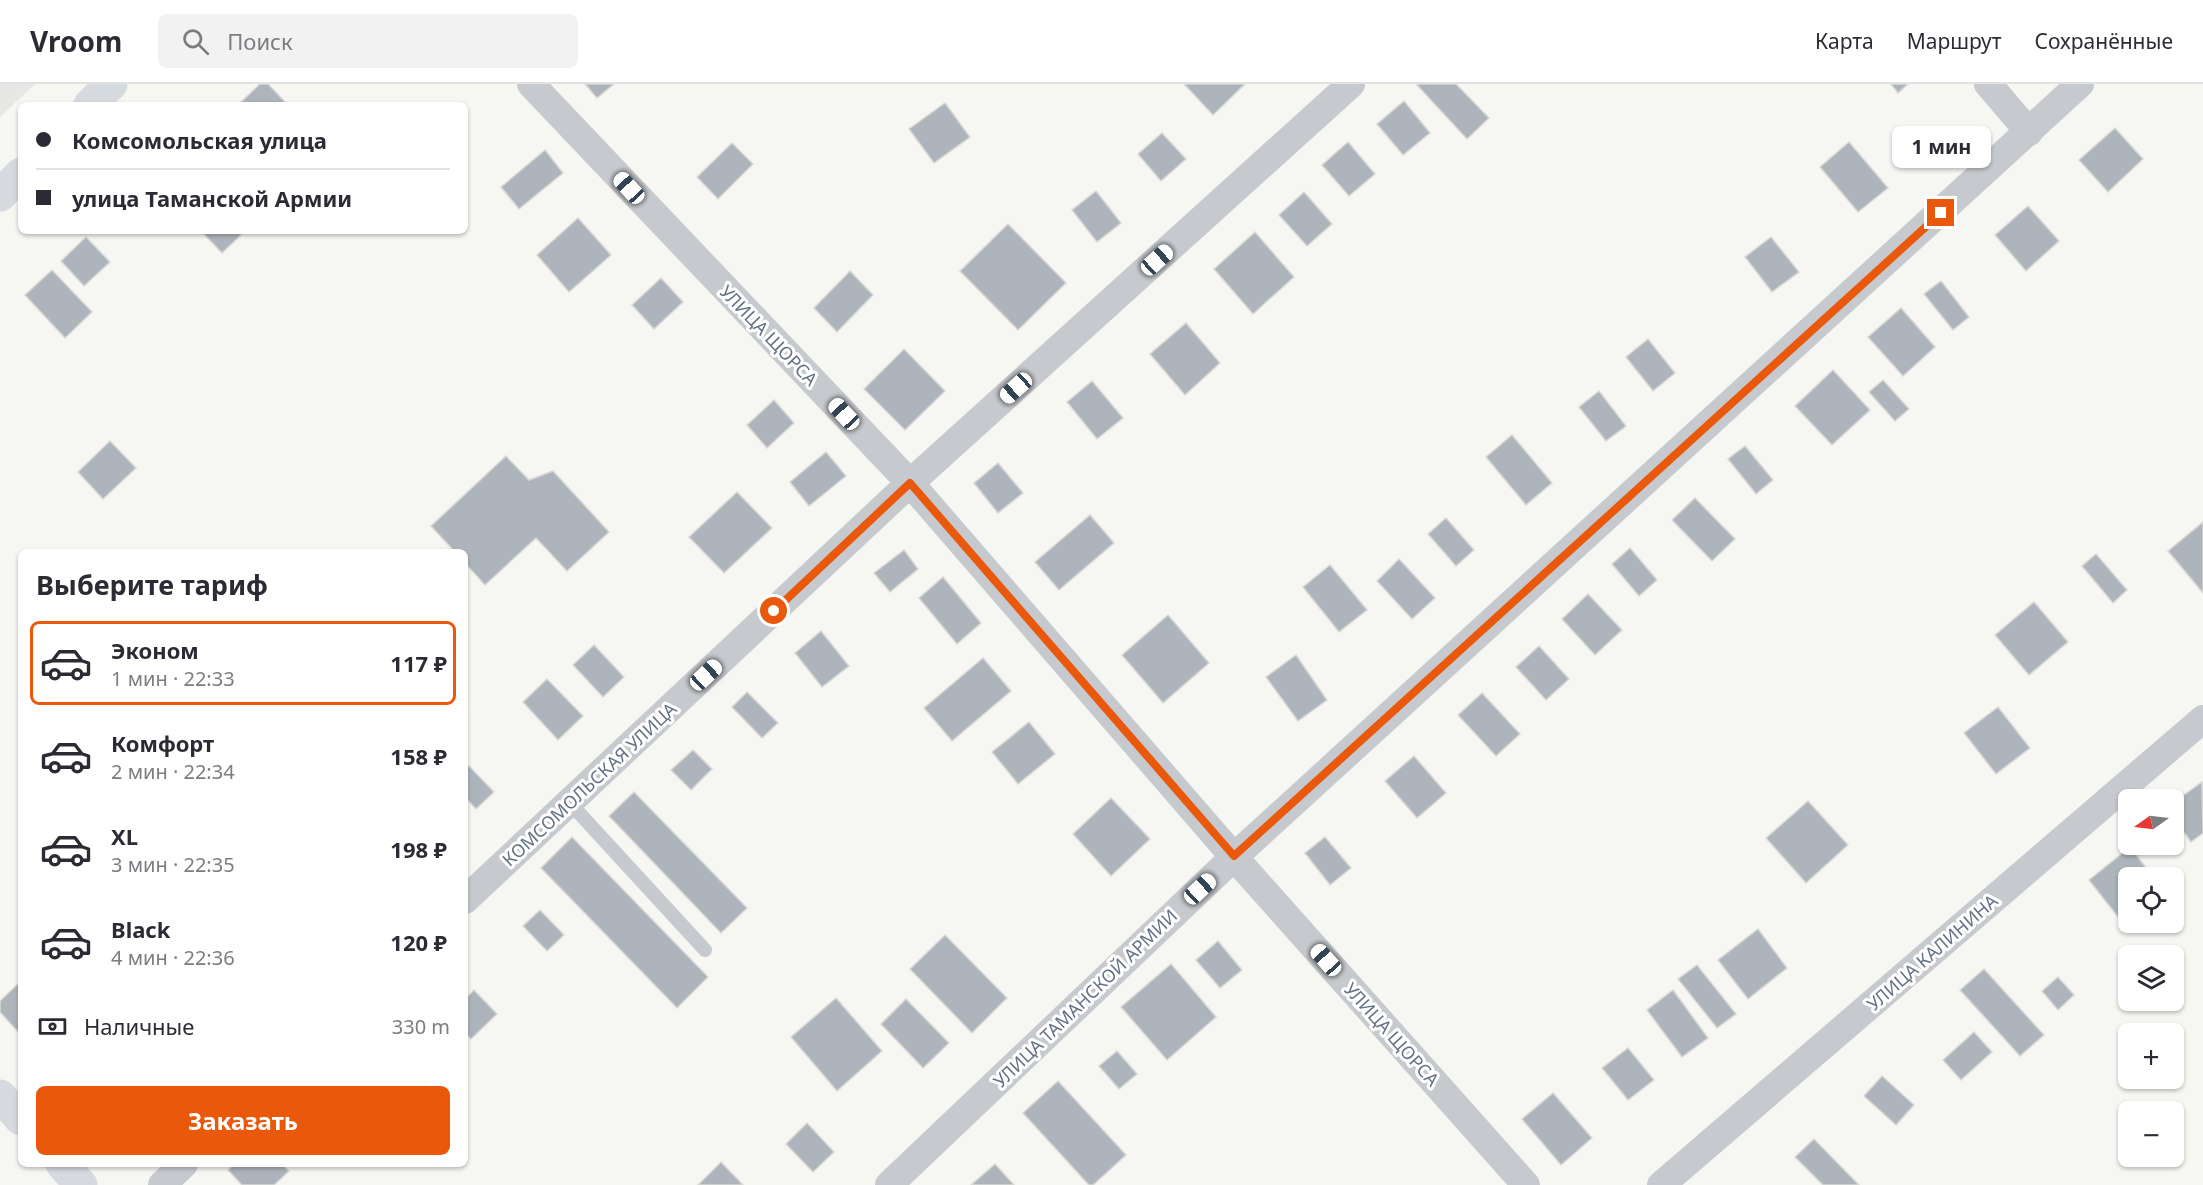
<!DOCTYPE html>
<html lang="ru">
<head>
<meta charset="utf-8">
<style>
	:root { --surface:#fff; --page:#f2f2f3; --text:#2b2b33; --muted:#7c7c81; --line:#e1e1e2; --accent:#ea580c }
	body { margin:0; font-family:"Noto Sans",sans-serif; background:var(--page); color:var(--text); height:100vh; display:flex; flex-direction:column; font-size:22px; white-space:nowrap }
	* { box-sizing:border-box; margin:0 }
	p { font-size:20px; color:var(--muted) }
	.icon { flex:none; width:33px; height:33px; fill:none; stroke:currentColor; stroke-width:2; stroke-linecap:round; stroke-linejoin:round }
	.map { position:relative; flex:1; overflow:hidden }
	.details { position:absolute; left:18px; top:465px; width:450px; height:618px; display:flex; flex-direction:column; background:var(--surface); border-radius:9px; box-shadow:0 2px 4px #0004 }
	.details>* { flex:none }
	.hud { position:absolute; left:18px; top:18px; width:450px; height:132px; border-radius:9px; box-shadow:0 2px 4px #0004; display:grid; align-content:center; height:132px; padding:0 18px; background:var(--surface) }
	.needle { width:39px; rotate:256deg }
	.buttons { position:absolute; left:2118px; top:705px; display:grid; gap:12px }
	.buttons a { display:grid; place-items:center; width:66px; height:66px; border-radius:9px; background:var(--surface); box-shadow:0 2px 4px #0004; font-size:30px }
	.end { position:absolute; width:27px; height:27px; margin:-14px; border:8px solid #ea580c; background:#fff; box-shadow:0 0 0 3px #fff }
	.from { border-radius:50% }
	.bubble { position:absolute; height:42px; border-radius:9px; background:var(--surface); box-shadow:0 2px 4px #0004; font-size:20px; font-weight:700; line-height:42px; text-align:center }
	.car { position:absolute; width:18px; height:36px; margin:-18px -9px; border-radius:8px; box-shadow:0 0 4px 2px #0007; background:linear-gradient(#fff 24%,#345 0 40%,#fff 0 76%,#345 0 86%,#fff 0) }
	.hud b { display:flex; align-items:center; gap:21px; height:57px; font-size:22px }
	.hud b+b { border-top:2px solid var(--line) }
	.hud i { width:15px; height:15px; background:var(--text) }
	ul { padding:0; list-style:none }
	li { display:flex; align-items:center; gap:18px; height:84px; margin:0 12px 9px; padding:0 6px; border:3px solid transparent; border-radius:9px }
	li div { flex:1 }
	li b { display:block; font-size:22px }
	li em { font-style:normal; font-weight:700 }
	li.current { border-color:var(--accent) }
	li>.icon { width:54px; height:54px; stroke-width:1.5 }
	h2 { padding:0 18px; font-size:27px; line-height:72px }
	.pay { display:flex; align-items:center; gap:15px; height:66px; padding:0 18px; font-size:22px }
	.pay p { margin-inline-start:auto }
	.button { display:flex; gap:12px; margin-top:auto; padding:12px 18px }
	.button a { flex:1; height:69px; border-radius:9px; background:var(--accent); color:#fff; font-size:24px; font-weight:700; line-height:69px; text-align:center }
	header { display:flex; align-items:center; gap:36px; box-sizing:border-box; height:84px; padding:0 30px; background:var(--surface); border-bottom:2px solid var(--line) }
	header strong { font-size:28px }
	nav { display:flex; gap:33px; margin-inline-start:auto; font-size:21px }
	.search { width:420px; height:54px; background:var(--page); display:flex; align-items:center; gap:15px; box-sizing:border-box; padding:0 21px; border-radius:9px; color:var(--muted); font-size:22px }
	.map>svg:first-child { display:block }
	.built { fill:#e7e8e6 }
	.building { fill:#aeb4bb; stroke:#d8d8d5; stroke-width:1.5 }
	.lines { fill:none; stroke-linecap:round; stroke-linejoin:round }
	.lane { stroke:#c6c9cd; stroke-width:14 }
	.street { stroke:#c6c9cd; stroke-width:28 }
	.secondary { stroke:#d6dadf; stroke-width:33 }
	.route { stroke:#ea580c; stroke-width:8 }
	.labels { text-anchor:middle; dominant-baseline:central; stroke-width:6; stroke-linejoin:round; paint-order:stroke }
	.street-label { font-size:18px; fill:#647286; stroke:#fff }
</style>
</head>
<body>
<header>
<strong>Vroom</strong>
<div class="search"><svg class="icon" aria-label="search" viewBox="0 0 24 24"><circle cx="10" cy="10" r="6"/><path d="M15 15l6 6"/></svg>Поиск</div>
<nav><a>Карта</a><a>Маршрут</a><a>Сохранённые</a></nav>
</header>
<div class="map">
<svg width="2203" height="1101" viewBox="0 0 2203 1101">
	<rect width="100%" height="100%" fill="#f6f7f3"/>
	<!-- built -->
	<path class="built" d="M0 0H35L0 33Z"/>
	<!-- building -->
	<g class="building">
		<path d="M260 0H268L288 21H242L240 19Z"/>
		<path d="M585 0H614L597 14Z"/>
		<path d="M1184 0H1245L1213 31Z"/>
		<path d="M1419 0H1456L1489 34 1467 55 1417 1Z"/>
		<path d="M1891 0H1908L1898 9Z"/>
		<path d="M1404 17 1430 49 1403 71 1377 40Z"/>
		<path d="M945 19 970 53 934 79 909 45Z"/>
		<path d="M2115 44 2143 75 2108 108 2079 76Z"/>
		<path d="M1162 49 1186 75 1161 97 1138 70Z"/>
		<path d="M1348 58 1375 90 1349 112 1322 81Z"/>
		<path d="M1849 58 1888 104 1858 128 1820 83Z"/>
		<path d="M732 59 753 80 718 115 697 93Z"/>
		<path d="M545 66 563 89 519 125 501 103Z"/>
		<path d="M1096 107 1121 139 1097 158 1072 126Z"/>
		<path d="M1304 108 1332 140 1307 162 1279 131Z"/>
		<path d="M2028 122 2059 157 2026 187 1995 151Z"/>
		<path d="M578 134 611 171 569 208 537 171Z"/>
		<path d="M1008 140 1066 199 1018 246 960 187Z"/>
		<path d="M201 147H237L241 151 222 169Z"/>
		<path d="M1255 148 1294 193 1253 230 1214 185Z"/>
		<path d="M86 153 110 178 84 202 61 177Z"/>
		<path d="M1771 153 1799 188 1772 208 1745 173Z"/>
		<path d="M52 186 92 228 65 254 25 211Z"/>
		<path d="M850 187 873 211 837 248 814 224Z"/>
		<path d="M661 194 683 218 654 245 632 221Z"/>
		<path d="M1941 197 1969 233 1953 246 1924 210Z"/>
		<path d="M1901 224 1935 263 1903 292 1868 253Z"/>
		<path d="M1186 239 1220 279 1185 311 1150 270Z"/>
		<path d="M1648 255 1675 289 1653 307 1626 273Z"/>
		<path d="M904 265 945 307 905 346 864 305Z"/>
		<path d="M1833 286 1870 326 1832 361 1795 322Z"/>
		<path d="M1883 296 1909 325 1895 337 1869 308Z"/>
		<path d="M1092 297 1123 334 1097 355 1067 318Z"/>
		<path d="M1599 307 1626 342 1606 357 1579 323Z"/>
		<path d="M774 316 794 339 767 364 747 341Z"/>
		<path d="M1512 351 1552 399 1526 421 1486 373Z"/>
		<path d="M110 357 136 384 103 415 78 388Z"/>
		<path d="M1745 362 1773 396 1756 410 1728 375Z"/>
		<path d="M826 368 846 392 809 422 790 398Z"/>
		<path d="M506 372 529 396 553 387 609 448 567 487 536 454 485 501 465 479V468H455L431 442Z"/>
		<path d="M998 379 1023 409 998 429 974 399Z"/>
		<path d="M737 408 772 444 724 489 689 453Z"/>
		<path d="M1695 414 1735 455 1712 477 1672 436Z"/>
		<path d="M1090 431 1114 459 1059 506 1035 478Z"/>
		<path d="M1446 434 1474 466 1456 482 1428 450Z"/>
		<path d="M2203 438V509L2168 467Z"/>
		<path d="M1630 464 1657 496 1639 512 1612 480Z"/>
		<path d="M904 466 918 485 890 508 874 489Z"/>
		<path d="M2096 470 2127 506 2113 519 2082 482Z"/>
		<path d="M1399 475 1435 514 1412 535 1377 497Z"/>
		<path d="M1330 481 1367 526 1339 548 1303 503Z"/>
		<path d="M943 493 981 539 957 560 919 514Z"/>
		<path d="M1588 510 1622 546 1595 571 1562 535Z"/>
		<path d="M2034 518 2068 558 2029 591 1995 551Z"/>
		<path d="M1168 531 1209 579 1163 619 1122 571Z"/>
		<path d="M821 547 849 582 822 603 795 569Z"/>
		<path d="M594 561 624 593 603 613 573 581Z"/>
		<path d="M1539 562 1569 595 1546 616 1516 583Z"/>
		<path d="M1296 571 1327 616 1298 637 1266 593Z"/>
		<path d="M983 574 1011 607 952 657 924 624Z"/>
		<path d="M547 595 583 632 558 656 523 618Z"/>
		<path d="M747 608 778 639 762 654 732 623Z"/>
		<path d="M1482 609 1520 650 1496 672 1458 631Z"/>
		<path d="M1998 623 2030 664 1996 690 1964 649Z"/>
		<path d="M1029 638 1055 670 1018 700 992 668Z"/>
		<path d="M693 666 712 685 691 706 671 686Z"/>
		<path d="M1414 672 1446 709 1417 734 1385 697Z"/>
		<path d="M469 682 494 708 476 725 465 713V686Z"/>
		<path d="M2202 698 2203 749 2191 758 2174 734V718Z"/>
		<path d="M634 708 747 824 721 849 609 732Z"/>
		<path d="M1111 714 1150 755 1111 792 1073 750Z"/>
		<path d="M1808 717 1848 761 1806 799 1766 754Z"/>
		<path d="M572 753 708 893 677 924 541 784Z"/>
		<path d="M1325 753 1351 784 1330 801 1305 769Z"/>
		<path d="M2130 763 2154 794H2128V838H2131L2126 843 2089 796Z"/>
		<path d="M540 826 564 851 547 867 523 842Z"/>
		<path d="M1758 845 1787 884 1748 915 1718 876Z"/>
		<path d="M945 851 1007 914 972 949 910 885Z"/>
		<path d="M1218 857 1242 886 1220 904 1196 876Z"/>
		<path d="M1171 880 1216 933 1167 976 1121 923Z"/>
		<path d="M1697 881 1736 930 1717 944 1678 895Z"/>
		<path d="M1984 885 2044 951 2020 972 1960 906Z"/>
		<path d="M2058 893 2074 911 2058 926 2042 907Z"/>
		<path d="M21 897V949L20 950 0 928V917Z"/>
		<path d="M474 906 497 930 471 955 465 949V915Z"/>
		<path d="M1673 906 1708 954 1682 973 1647 926Z"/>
		<path d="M836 914 882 967 837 1007 791 953Z"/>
		<path d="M906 915 949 959 923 984 881 940Z"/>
		<path d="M1974 948 1992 968 1961 996 1943 976Z"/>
		<path d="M1628 964 1654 996 1628 1016 1602 984Z"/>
		<path d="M1117 967 1137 990 1119 1005 1099 982Z"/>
		<path d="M1882 992 1914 1021 1896 1041 1864 1012Z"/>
		<path d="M1058 997 1126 1071 1093 1101H1089L1023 1029Z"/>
		<path d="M1553 1009 1592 1054 1561 1081 1522 1035Z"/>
		<path d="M807 1039 834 1068 813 1088 786 1060Z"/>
		<path d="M1814 1055 1859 1101H1823L1795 1073Z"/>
		<path d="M721 1078 743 1101H698Z"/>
		<path d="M234 1080H282L289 1087 274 1101H242L228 1086Z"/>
		<path d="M995 1080 1014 1101H971Z"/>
	</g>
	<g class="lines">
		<!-- lane -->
		<path class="lane" d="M569 718 705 866"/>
		<!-- street -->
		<g class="street">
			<path d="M531 0 910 399 1234 773 1526 1101"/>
			<path d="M1988 0 2029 48"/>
			<path d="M465 816 910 399 1351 0"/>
			<path d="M162 1101 184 1080"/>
			<path d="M889 1101 1234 773 2080 0"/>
			<path d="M1661 1101 2203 635"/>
		</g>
		<!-- secondary -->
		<g class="secondary">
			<path d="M90 21 111 0"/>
			<path d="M0 111 21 90"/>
			<path d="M0 1012 21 1035"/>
			<path d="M62 1080 81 1101"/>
		</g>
	</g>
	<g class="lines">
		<!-- route -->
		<path class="route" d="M774 527 910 399 1234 772 1941 129"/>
	</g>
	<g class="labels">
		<!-- street labels -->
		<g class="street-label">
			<text transform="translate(769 251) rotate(46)">УЛИЦА ЩОРСА</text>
			<text transform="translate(589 700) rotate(-43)">КОМСОМОЛЬСКАЯ УЛИЦА</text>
			<text transform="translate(1932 868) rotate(-41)">УЛИЦА КАЛИНИНА</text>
			<text transform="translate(1085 914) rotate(-44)">УЛИЦА ТАМАНСКОЙ АРМИИ</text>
			<text transform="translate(1392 950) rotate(48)">УЛИЦА ЩОРСА</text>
		</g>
	</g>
</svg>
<div class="buttons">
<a><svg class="needle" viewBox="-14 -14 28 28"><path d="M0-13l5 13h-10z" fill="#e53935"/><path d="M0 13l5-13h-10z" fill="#7c7c81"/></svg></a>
<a><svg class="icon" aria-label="locate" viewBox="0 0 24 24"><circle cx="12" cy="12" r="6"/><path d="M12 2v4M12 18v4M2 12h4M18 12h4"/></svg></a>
<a><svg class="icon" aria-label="layers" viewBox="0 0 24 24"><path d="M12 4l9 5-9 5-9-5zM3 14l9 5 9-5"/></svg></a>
<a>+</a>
<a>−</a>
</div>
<i class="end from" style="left:774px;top:527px"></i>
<i class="end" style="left:1941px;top:129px"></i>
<div class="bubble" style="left:1892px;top:42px;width:99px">1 мин</div>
<i class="car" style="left:629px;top:104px;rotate:317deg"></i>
<i class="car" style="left:1157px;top:176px;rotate:48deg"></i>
<i class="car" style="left:1016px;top:304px;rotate:228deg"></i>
<i class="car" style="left:844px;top:330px;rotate:317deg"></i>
<i class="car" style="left:706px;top:591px;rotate:47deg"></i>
<i class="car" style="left:1200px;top:805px;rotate:47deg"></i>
<i class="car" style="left:1326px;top:876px;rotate:318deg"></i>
<div class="hud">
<b><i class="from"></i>Комсомольская улица</b>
<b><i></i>улица Таманской Армии</b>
</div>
<section class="details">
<h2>Выберите тариф</h2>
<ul>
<li class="current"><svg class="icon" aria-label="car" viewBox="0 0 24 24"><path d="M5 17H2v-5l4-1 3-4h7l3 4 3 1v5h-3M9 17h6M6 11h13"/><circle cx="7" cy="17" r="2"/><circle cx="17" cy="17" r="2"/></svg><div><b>Эконом</b><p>1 мин · 22:33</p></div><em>117 ₽</em></li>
<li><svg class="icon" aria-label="car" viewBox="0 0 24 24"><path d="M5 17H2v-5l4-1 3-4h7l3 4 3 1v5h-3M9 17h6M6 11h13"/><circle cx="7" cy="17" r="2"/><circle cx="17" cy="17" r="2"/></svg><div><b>Комфорт</b><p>2 мин · 22:34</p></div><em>158 ₽</em></li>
<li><svg class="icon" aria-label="car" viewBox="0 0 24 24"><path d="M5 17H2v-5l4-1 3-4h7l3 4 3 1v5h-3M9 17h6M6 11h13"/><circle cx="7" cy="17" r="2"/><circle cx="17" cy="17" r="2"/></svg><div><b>XL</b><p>3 мин · 22:35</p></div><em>198 ₽</em></li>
<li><svg class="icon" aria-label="car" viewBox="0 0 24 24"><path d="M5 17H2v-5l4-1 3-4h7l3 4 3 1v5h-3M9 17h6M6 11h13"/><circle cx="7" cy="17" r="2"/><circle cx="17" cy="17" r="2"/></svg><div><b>Black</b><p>4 мин · 22:36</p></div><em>120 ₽</em></li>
</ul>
<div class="pay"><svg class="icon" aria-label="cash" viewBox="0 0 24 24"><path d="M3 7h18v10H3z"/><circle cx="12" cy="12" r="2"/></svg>Наличные<p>330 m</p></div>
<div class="button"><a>Заказать</a></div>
</section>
</div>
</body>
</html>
